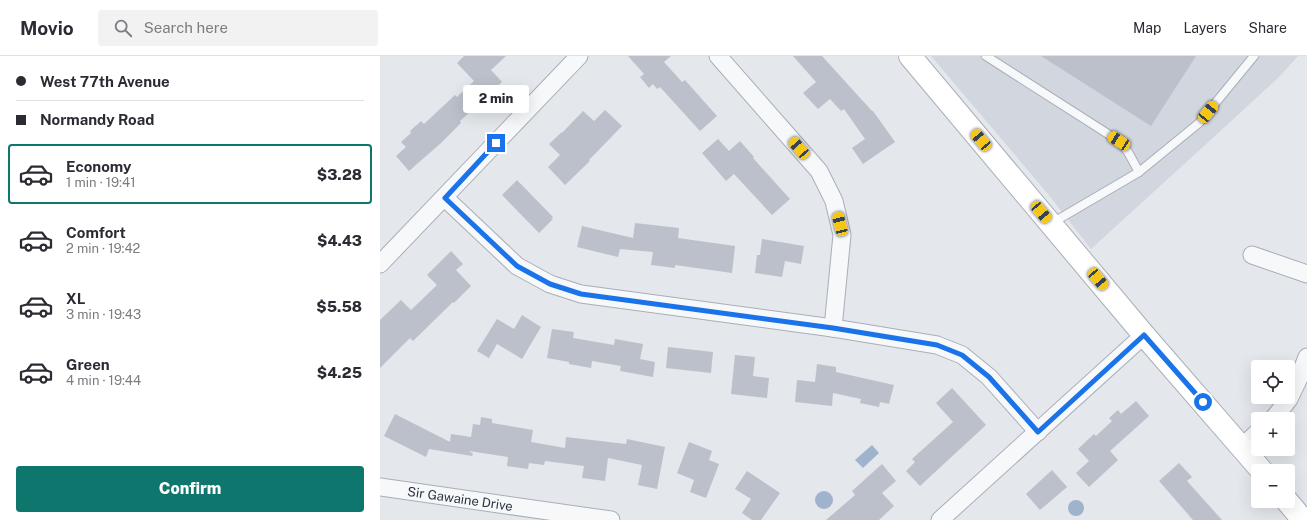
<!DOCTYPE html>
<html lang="en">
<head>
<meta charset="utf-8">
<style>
	:root { --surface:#fff; --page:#f2f2f3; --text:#2b2b33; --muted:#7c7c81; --line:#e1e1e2; --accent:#0f766e }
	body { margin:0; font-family:"Public Sans",sans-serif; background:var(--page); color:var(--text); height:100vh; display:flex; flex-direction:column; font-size:15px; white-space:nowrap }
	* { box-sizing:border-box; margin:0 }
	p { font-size:13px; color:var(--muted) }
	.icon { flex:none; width:22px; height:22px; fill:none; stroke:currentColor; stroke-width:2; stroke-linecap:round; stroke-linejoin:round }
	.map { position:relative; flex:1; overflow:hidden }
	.side { display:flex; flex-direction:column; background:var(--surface); width:380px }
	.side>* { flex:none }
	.hud { display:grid; align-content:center; height:88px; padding:0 16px; background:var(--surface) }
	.fabs { position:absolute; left:871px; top:304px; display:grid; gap:8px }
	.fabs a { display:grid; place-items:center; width:44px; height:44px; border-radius:4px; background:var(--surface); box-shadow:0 4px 16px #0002; font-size:20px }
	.end { position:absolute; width:18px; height:18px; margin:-9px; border:5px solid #1a73e8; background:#fff; box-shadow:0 0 0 2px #fff }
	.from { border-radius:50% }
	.bubble { position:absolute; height:28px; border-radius:4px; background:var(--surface); box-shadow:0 4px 16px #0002; font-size:13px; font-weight:800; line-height:28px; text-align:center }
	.car { position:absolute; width:12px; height:24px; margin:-12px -6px; border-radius:5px; box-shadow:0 0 3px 1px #0007; background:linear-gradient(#f5c518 24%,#345 0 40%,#f5c518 0 76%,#345 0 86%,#f5c518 0) }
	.hud b { display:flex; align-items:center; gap:14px; height:38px; font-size:15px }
	.hud b+b { border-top:1px solid var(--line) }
	.hud i { width:10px; height:10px; background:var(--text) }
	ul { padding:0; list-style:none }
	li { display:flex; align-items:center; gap:12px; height:60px; margin:0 8px 6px; padding:0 8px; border:2px solid transparent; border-radius:4px }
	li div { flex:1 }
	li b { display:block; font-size:15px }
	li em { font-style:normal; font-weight:800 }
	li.on { border-color:var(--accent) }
	li>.icon { width:36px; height:36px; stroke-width:1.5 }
	.primary-button { display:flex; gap:8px; margin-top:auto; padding:8px 16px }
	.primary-button a { flex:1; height:46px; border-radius:4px; background:var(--accent); color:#fff; font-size:16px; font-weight:800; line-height:46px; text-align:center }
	header { display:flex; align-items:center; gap:24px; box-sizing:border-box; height:56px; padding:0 20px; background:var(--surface); border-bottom:1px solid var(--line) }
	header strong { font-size:19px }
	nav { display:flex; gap:22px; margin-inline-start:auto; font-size:14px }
	.search { width:280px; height:36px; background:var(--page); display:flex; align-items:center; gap:10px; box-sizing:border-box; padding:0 14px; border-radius:4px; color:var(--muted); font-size:15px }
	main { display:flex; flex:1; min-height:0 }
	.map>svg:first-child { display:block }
	.built { fill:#d2d6de }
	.water { fill:#9fb4cc }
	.building { fill:#bbc0ca }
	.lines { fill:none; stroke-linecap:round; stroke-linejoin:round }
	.lane-casing { stroke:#a9aeb7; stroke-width:10 }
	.street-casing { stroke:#a9aeb7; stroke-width:19 }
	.secondary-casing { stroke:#a9aeb7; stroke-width:24 }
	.lane { stroke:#f7f8fa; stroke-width:8 }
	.street { stroke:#f7f8fa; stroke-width:17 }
	.secondary { stroke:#fff; stroke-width:22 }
	.route { stroke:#1a73e8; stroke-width:5 }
	.labels { text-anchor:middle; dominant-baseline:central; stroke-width:4; stroke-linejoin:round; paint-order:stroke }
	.street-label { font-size:13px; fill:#2b3445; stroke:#f4f6f9 }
</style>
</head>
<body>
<header>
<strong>Movio</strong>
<div class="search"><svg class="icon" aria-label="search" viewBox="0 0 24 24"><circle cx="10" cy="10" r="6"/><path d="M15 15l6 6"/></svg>Search here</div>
<nav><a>Map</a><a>Layers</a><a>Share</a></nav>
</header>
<main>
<section class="side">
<div class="hud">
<b><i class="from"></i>West 77th Avenue</b>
<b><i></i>Normandy Road</b>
</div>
<ul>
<li class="on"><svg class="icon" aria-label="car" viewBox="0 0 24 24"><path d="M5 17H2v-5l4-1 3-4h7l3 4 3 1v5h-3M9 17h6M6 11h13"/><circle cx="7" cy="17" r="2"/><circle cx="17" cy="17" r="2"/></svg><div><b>Economy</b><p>1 min · 19:41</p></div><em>$3.28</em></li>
<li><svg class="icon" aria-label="car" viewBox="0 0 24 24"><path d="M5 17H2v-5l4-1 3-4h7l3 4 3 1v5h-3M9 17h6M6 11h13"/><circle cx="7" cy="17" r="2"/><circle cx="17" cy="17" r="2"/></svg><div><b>Comfort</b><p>2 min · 19:42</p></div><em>$4.43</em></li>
<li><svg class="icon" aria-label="car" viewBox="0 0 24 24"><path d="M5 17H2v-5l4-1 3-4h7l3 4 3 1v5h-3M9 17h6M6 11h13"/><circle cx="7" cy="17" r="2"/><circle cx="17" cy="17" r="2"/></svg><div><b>XL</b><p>3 min · 19:43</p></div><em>$5.58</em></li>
<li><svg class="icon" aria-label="car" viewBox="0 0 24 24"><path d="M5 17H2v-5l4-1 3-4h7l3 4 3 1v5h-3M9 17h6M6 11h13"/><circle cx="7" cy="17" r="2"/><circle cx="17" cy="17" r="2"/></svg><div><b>Green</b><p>4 min · 19:44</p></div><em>$4.25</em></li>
</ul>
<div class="primary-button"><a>Confirm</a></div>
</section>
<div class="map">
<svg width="927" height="464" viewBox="0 0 927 464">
	<rect width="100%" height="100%" fill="#e4e7ec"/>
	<!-- built -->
	<path class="built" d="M551 0H918L900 20 848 68 711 193 668 138Z"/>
	<!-- water -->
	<g class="water">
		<path d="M492 389 499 397 483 412 475 404Z"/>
		<circle cx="444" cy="444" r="9"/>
		<circle cx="696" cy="452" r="8"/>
	</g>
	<!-- building -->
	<g class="building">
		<path d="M84 0H126L111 14 122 26 80 65 81 67 61 87 29 115 16 100 26 91 21 86 31 77 30 75 41 65 44 68 75 39 77 41 94 25 77 7Z"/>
		<path d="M248 0H291L284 6 302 26 305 24 337 60 320 75 280 31 277 33 273 28 269 32 260 21 264 18Z"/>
		<path d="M413 0H442L492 55H493L515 86 483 108 472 92 485 83 464 53 461 55 450 43 438 53 423 37 436 26Z"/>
		<path d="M661 0H816L771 70Z"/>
		<path d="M225 54 242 70 209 104 210 105 185 129 168 111 180 99 169 88 182 76H183L203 55 214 65Z"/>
		<path d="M338 83 349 95 360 85 374 101 373 102 410 143 392 159 354 118 346 125 322 97Z"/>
		<path d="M137 124 173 161 171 163H173L159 177 122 139Z"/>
		<path d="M255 167 299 172 298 182 355 190 352 217 295 209V212L271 209 273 196 240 193 238 201 197 191 202 170 253 182Z"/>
		<path d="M382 183 424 190 421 208 405 205 402 221 375 217 377 199H380Z"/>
		<path d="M71 195 83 208 76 214 91 230 74 247 73 246 33 285 30 282 0 312V264L21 244 31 254 57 229 47 219Z"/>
		<path d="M142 259 161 271 142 303 117 288 109 302 97 295 117 263 134 273Z"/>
		<path d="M172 273 194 276 193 282 234 289 235 283 263 288 260 303 275 306 273 321 240 315 241 310 212 305 211 312 189 308V306L167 302Z"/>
		<path d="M288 291 333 296 331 317 286 312Z"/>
		<path d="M355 299 375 301 373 320 389 322 387 342 351 338Z"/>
		<path d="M437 308 456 311V316L514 329 509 348 500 346 499 351 480 347 481 343 453 337 452 350 415 346 417 324 435 326Z"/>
		<path d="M572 332 606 369 540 430 526 415 535 406 532 403 573 366 556 347Z"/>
		<path d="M756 345 769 360 730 395 738 404 709 431 696 417 709 405 698 393 714 378 716 380 732 365 729 362 738 354 741 358Z"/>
		<path d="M15 358 70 386 71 378 91 381 93 368 100 369 101 361 112 363V367L153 374 151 386 185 392 186 381 246 388 247 383 285 391 277 433 258 429 262 409 228 402 225 425 202 422 204 410 165 405 164 409 149 407 148 413 127 410 128 401 89 395 93 398 92 400 49 393 46 401 4 380Z"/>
		<path d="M309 386 332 395 329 404 339 408 326 442 310 436 314 424 297 417Z"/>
		<path d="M799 407 812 421 807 425 842 464H813L779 425Z"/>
		<path d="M502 408 516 425 502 437 514 450 499 464H446L475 439 472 435Z"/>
		<path d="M672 414 687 431 660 454 646 438Z"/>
		<path d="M367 415 400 437 381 464H372L362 457 371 443 355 433Z"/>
	</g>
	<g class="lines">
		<!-- lane casing -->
		<g class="lane-casing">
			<g id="lane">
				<path d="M606 0 739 85 748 96 759 116"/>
				<path d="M672 167 759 116 819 67 874 0"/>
			</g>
		</g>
		<!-- street casing -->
		<g class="street-casing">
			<g id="street">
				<path d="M338 0 439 115 454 145 462 179 453 272"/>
				<path d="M65 142 137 210 170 228 201 238 453 272 557 289 582 299 609 321 658 376"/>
				<path d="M872 199 927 218"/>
				<path d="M0 208 199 0"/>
				<path d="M893 363 909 343 919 322 927 301"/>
				<path d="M862 391 878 376"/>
				<path id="s1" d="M0 431 231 464"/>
				<path d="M560 464 764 279"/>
			</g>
		</g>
		<!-- secondary casing -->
		<g class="secondary-casing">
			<g id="secondary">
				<path d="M530 0 764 279 882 415"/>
				<path d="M907 445 923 464"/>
			</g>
		</g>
		<!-- lane -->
		<use href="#lane" class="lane"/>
		<!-- street -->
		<use href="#street" class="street"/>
		<!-- secondary -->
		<use href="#secondary" class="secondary"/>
	</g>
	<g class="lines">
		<!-- route -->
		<path class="route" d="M116 87 65 142 137 210 170 228 201 238 453 272 557 289 582 299 609 321 658 376 764 279 823 346"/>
	</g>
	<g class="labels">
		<!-- street labels -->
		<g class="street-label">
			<text stroke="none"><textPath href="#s1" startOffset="81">Sir Gawaine Drive</textPath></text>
		</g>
	</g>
</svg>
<div class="fabs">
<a><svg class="icon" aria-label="locate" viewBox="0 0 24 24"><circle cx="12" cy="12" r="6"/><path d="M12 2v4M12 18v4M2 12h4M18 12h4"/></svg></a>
<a>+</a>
<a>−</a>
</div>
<i class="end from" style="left:823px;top:346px"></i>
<i class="end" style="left:116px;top:87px"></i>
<div class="bubble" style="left:83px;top:29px;width:66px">2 min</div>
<i class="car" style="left:828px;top:56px;rotate:39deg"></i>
<i class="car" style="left:601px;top:84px;rotate:320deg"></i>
<i class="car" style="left:739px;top:85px;rotate:303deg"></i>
<i class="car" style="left:419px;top:92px;rotate:319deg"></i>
<i class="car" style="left:661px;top:156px;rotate:140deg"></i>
<i class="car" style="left:460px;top:168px;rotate:346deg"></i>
<i class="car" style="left:718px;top:223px;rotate:140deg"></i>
</div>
</main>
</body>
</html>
